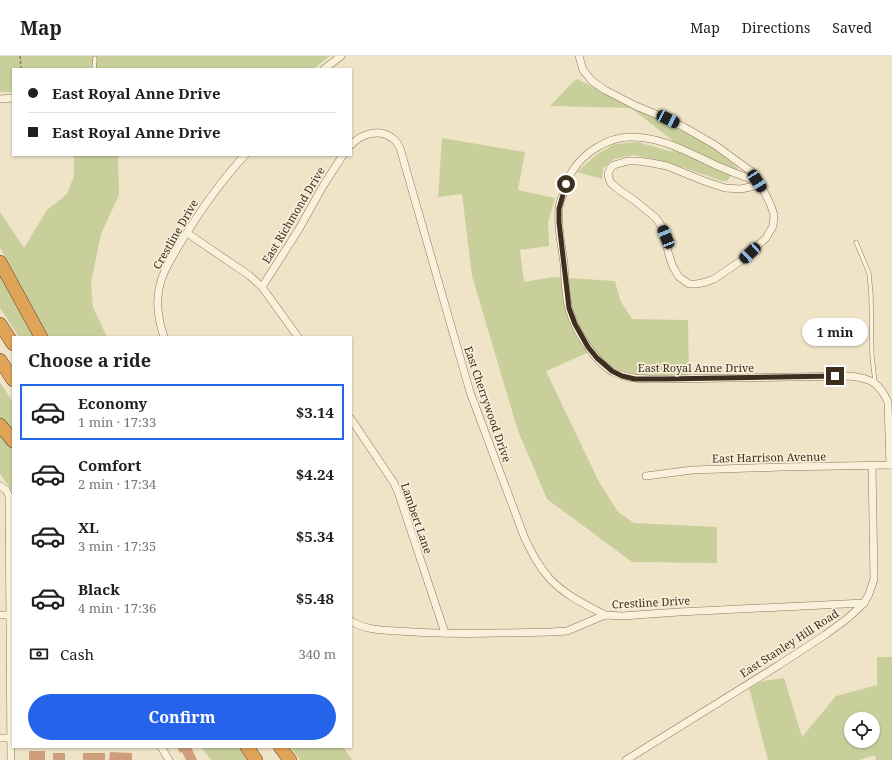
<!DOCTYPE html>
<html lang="en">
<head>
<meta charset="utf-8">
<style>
	:root { --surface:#fff; --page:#f6f6f6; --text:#202124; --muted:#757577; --line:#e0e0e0; --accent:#2563eb }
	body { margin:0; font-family:"Noto Serif",serif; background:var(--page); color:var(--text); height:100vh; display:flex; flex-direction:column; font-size:15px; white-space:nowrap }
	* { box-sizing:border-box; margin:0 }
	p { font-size:13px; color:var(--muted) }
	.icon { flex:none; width:22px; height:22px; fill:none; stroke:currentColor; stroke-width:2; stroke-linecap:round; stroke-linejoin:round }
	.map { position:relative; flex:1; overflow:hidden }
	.panel { position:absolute; left:12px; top:280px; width:340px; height:412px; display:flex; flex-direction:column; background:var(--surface); border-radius:0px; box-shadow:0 1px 3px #0004 }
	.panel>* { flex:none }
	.hud { position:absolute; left:12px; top:12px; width:340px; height:88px; border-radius:0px; box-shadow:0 1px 3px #0004; display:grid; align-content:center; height:88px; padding:0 16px; background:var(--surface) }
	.controls { position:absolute; left:844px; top:656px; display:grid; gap:8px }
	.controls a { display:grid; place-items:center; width:36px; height:36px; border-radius:50%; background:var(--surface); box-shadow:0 1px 3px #0004; font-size:20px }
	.end { position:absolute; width:18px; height:18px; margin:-9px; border:5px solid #3d2e20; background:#fff; box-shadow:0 0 0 2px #fff }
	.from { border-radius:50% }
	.bubble { position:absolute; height:28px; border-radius:14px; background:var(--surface); box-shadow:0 1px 3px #0004; font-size:13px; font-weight:700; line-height:28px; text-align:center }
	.car { position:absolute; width:12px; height:24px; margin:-12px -6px; border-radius:5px; box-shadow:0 0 3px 1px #0007; background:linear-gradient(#222 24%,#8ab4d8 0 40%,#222 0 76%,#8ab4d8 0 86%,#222 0) }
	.hud b { display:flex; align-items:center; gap:14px; height:38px; font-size:15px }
	.hud b+b { border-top:1px solid var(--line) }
	.hud i { width:10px; height:10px; background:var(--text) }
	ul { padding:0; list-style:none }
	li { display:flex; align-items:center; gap:12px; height:56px; margin:0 8px 6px; padding:0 8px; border:2px solid transparent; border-radius:0px }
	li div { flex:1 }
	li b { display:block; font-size:15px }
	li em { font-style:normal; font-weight:700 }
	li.selected { border-color:var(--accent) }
	li>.icon { width:36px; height:36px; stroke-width:1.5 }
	h2 { padding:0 16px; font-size:18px; line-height:48px }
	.pay { display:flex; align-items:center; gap:10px; height:44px; padding:0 16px; font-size:15px }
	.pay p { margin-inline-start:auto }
	.button { display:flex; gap:8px; margin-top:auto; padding:8px 16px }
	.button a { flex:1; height:46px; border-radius:24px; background:var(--accent); color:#fff; font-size:16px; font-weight:700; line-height:46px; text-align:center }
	header { display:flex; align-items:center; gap:24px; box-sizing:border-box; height:56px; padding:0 20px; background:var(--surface); border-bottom:1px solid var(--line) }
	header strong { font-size:19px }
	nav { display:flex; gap:22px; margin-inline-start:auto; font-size:14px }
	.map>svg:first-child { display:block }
	.green { fill:#c9cf9b; fill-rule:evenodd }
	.building { fill:#cf9f7d }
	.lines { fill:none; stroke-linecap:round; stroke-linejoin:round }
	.service-casing { stroke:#8d765c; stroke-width:4.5 }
	.minor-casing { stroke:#8d765c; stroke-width:8 }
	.motorway-casing { stroke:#5b4430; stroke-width:14 }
	.path { stroke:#8d765c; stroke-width:1.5; stroke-dasharray:3 2; stroke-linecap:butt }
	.service { stroke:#faf1dc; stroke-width:3.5 }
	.minor { stroke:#faf1dc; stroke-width:7 }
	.motorway { stroke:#e0a458; stroke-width:13 }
	.route { stroke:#3d2e20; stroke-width:5 }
	.labels { text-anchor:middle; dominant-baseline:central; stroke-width:3.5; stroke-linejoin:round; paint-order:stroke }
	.street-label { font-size:11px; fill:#3d2e20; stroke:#f7eed8 }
</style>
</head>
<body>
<header>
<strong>Map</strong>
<nav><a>Map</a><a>Directions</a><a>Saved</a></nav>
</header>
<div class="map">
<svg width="892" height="704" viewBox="0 0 892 704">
	<rect width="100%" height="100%" fill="#f0e4c8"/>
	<!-- green -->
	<g class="green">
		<path d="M0 0H330L313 13H13V36H0Z"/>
		<path d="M577 23 653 60 714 91 738 112 727 125H722L667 106 634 99 614 103 603 112 602 123 577 116 596 99 615 88 637 86 673 96 672 84 631 52 550 50 573 26Z"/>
		<path d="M442 82 525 96 518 134 555 142 548 167 549 190 520 194 524 226 553 221 615 225 620 244 632 263 688 264 689 320 637 321 624 317 601 304 594 294 546 315 599 426 618 456 634 467 717 471V507L632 506 547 443 518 375 472 220 462 138 438 141Z"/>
		<path d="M74 99H118L119 139 101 178 91 227 93 251 107 281H48L18 229 0 191V156L24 192 47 154 67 138 74 120Z"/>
		<path d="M0 217 19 255 34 281H19L0 252Z"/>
		<path d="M0 326 13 346V379L0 362Z"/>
		<path d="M0 377 13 393V436L0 418Z"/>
		<path d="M877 601H892V704H876L875 699 859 704H768L749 632 763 625 784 622 802 681 836 640 877 629ZM851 663H873V685H851Z"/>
		<path d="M201 691H239L248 704H211Z"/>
		<path d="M291 691H343L352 704H300Z"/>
	</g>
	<!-- building -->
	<g class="building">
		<path d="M177 691H191L197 704H186L182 696 180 697Z"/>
		<rect x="29" y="695" width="16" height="9"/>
		<path d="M110 696 132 697V704H109Z"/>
		<rect x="53" y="697" width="12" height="7"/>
		<rect x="83" y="697" width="22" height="7"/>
	</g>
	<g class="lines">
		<!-- service casing -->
		<g class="service-casing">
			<g id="service">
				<path d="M94 13 95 2"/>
				<path d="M856 186 869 217 871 239 872 300 875 326"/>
			</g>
		</g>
		<!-- minor casing -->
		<g class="minor-casing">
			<g id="minor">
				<path d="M579 0 583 14 592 25 605 34 636 50 653 57 682 70 715 89 752 116 766 139 771 150 774 159 773 170 766 182 742 204 714 223 706 226 697 228H689L679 221 673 211 668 196 666 181 662 171 656 162 634 144 619 134 611 127 609 123 608 118 611 111 614 109 628 105H637L652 107 667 110 704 125 725 132 741 133 750 131 754 130 757 125"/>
				<path d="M324 13 341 0"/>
				<path d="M0 43 13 42"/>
				<path d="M351 89C361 78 379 72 392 82 396 84 398 88 400 92L470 336 525 483C532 497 539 511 550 523 565 539 586 549 605 559"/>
				<path d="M757 125C744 121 732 116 720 111 691 98 662 80 629 81 607 82 585 96 573 114 569 120 566 129 564 136 562 142 559 147 559 153 557 171 562 190 564 208 565 222 565 238 569 253 575 274 594 305 613 316 629 324 647 323 664 323L849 320C870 322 879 326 888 346L890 409"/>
				<path d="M187 177 250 220 262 231 298 281"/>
				<path d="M262 231 299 173 323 130 343 99"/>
				<path d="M164 281C159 266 156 248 159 233 162 216 173 200 181 186 200 155 220 126 245 99"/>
				<path d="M351 363 394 427 398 436 445 577"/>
				<path d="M646 420 692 414 781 411 892 409"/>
				<path d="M0 430 6 434 9 440 11 704"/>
				<path d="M0 559H13"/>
				<path d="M351 565C365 574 382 574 398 575 449 579 500 577 550 576L567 575 605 559 622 560 679 556 864 547"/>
				<path d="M0 682H13"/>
				<path d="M161 691 169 704"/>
				<path d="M626 704 779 609 825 579 848 562 864 547 869 538 874 523 872 409"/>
			</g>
		</g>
		<!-- motorway casing -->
		<g class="motorway-casing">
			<g id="motorway">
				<path d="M0 206 41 281"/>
				<path d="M0 268 13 288"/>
				<path d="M0 304 13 324"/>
				<path d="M0 369 13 385"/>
				<path d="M247 691 256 704"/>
				<path d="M280 691 290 704"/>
			</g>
		</g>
		<!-- path -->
		<path class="path" d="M20 0 21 13"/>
		<!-- service -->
		<use href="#service" class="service"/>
		<!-- minor -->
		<use href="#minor" class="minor"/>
		<!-- motorway -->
		<use href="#motorway" class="motorway"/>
	</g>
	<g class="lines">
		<!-- route -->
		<path class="route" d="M566 128 559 153V166L569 252 575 268 588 291 597 302 612 315 622 320 635 323H664L835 320"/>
	</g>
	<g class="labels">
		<!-- street labels -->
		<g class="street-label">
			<text transform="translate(293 159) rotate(-59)">East Richmond Drive</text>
			<text transform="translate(175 178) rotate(-60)">Crestline Drive</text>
			<text x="696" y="311">East Royal Anne Drive</text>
			<text transform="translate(488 348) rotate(71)">East Cherrywood Drive</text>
			<text transform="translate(769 401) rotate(-1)">East Harrison Avenue</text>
			<text transform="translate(417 462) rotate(71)">Lambert Lane</text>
			<text transform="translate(651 546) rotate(-3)">Crestline Drive</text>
			<text transform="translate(789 587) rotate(-33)">East Stanley Hill Road</text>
		</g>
	</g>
</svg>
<div class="controls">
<a><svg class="icon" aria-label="locate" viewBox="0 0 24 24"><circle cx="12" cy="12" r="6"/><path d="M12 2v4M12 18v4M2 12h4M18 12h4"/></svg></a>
</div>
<i class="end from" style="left:566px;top:128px"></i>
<i class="end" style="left:835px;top:320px"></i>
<div class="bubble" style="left:802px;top:262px;width:66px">1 min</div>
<i class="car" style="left:668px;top:63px;rotate:116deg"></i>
<i class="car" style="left:757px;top:125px;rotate:147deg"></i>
<i class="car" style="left:666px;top:181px;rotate:338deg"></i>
<i class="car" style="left:750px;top:197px;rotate:227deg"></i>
<div class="hud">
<b><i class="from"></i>East Royal Anne Drive</b>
<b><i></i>East Royal Anne Drive</b>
</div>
<section class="panel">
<h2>Choose a ride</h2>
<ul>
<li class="selected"><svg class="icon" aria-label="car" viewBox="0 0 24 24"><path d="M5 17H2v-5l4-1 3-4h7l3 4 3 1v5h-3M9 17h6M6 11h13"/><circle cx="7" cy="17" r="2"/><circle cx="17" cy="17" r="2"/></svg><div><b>Economy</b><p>1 min · 17:33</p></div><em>$3.14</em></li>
<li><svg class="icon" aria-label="car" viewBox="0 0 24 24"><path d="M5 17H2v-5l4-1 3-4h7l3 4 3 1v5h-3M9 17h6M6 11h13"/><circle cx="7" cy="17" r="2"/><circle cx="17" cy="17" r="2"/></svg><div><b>Comfort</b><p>2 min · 17:34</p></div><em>$4.24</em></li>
<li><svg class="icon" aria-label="car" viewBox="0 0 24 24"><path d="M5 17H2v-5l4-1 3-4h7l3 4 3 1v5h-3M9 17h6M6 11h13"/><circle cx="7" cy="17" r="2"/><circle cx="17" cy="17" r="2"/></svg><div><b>XL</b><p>3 min · 17:35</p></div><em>$5.34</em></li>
<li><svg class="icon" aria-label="car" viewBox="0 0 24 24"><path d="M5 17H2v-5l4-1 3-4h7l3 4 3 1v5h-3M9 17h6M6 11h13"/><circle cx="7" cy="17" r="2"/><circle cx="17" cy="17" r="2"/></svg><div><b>Black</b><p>4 min · 17:36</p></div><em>$5.48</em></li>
</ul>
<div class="pay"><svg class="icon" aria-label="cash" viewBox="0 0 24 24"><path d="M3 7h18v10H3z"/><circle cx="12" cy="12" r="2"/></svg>Cash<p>340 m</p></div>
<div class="button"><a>Confirm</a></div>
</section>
</div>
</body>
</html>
